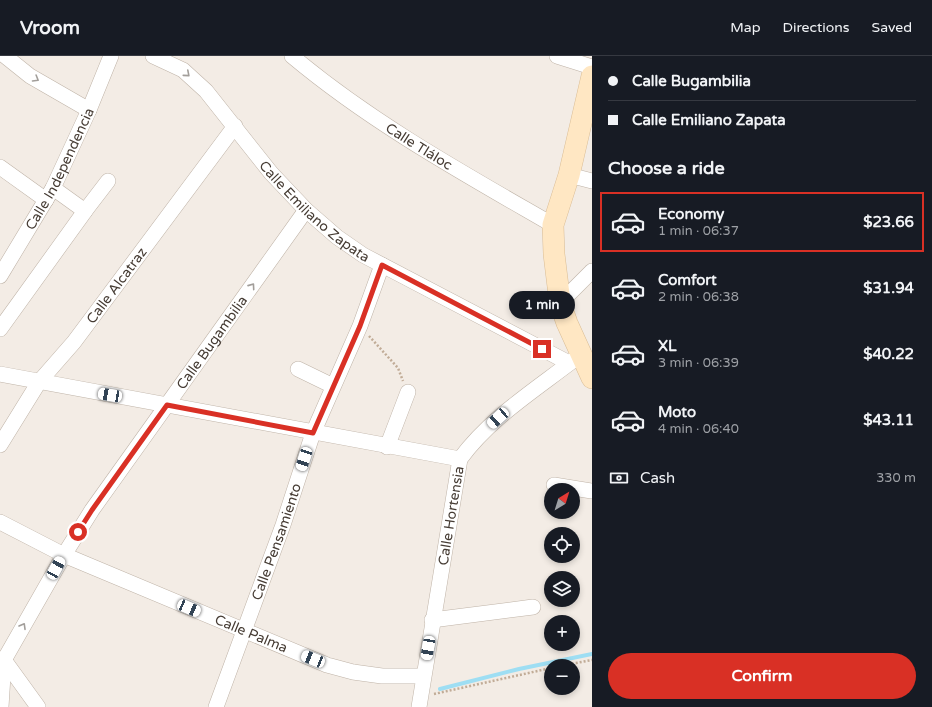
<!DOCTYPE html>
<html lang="en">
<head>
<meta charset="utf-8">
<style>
	:root { --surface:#171b24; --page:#20242c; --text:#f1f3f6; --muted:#9ea1a6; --line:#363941; --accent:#d93025 }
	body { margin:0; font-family:"Varela Round",sans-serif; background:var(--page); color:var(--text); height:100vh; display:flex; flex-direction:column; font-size:15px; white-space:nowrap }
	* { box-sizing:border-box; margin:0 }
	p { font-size:13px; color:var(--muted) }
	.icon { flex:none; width:22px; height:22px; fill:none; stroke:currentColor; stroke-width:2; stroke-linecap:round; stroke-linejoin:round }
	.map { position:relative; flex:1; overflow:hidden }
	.drawer { display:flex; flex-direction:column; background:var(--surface); width:340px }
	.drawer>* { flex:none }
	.banner { display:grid; align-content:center; height:88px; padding:0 16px; background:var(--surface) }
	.needle { width:26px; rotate:38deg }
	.tools { position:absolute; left:544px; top:427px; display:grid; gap:8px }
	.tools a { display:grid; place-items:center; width:36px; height:36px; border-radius:50%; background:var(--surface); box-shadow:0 2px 6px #0003; font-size:20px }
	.end { position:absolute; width:18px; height:18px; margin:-9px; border:5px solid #d93025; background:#fff; box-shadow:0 0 0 2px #fff }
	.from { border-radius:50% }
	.bubble { position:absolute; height:28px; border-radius:14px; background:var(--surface); box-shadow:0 2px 6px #0003; font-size:13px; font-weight:800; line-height:28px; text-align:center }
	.car { position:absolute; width:12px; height:24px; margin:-12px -6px; border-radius:5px; box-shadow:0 0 3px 1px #0007; background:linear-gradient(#fff 24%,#345 0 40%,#fff 0 76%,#345 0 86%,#fff 0) }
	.banner b { display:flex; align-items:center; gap:14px; height:38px; font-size:15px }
	.banner b+b { border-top:1px solid var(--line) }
	.banner i { width:10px; height:10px; background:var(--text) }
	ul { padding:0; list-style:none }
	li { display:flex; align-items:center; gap:12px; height:60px; margin:0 8px 6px; padding:0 8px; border:2px solid transparent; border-radius:0px }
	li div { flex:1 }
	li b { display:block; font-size:15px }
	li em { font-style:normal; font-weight:800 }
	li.active { border-color:var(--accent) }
	li>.icon { width:36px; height:36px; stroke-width:1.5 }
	h2 { padding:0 16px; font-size:18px; line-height:48px }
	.pay { display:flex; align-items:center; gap:10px; height:44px; padding:0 16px; font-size:15px }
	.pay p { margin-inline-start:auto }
	.action { display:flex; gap:8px; margin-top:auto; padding:8px 16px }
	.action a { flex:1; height:46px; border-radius:24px; background:var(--accent); color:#fff; font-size:16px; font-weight:800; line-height:46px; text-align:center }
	header { display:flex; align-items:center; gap:24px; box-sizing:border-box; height:56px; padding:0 20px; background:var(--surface); border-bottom:1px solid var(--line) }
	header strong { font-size:19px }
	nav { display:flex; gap:22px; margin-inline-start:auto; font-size:14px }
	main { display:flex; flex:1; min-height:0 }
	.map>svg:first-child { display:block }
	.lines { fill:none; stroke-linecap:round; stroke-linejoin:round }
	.stream { stroke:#9edef3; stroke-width:4 }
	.street-casing { stroke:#bfb3a7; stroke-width:16 }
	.secondary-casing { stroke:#d9bc94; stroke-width:22 }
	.path { stroke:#c1ac97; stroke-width:2.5; stroke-dasharray:2 2; stroke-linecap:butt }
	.street { stroke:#fff; stroke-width:15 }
	.secondary { stroke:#ffe7c3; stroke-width:21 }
	.oneway { stroke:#a29e9a }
	.route { stroke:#d93025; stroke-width:5 }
	.labels { text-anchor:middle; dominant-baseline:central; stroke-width:3; stroke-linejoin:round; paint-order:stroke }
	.street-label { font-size:14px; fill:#463c34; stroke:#fff }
</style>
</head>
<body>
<header>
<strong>Vroom</strong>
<nav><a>Map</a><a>Directions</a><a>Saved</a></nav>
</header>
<main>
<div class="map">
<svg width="592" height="651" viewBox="0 0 592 651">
	<rect width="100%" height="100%" fill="#f3ece5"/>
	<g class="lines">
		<!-- stream -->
		<path class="stream" d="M440 633 519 613 592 598"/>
		<!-- street casing -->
		<g class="street-casing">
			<g id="street">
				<path d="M5 0 30 20 89 54"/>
				<path id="s1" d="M153 0 183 14 206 35 271 117 306 154 337 181 363 199 569 307"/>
				<path id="s2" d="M292 0C372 67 463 117 553 169"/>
				<path d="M557 0 592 11"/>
				<path d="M0 111 46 144"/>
				<path d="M569 119 592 125"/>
				<path d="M53 132 85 155"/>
				<path id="s3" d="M0 220 53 132 89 54 111 0"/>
				<path d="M560 247 592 215"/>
				<path d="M0 273 85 155 108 125"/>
				<path d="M298 313 333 330"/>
				<path d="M0 318 460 403"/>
				<path id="s4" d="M0 389 39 326 74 286 235 70"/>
				<path d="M387 391 408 336"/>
				<path d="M554 429 592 435"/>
				<path id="s5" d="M0 466 64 499 327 609 353 616 382 620H423"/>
				<path d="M432 564 533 551"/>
				<path d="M1 603 4 604 38 651"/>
				<path id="s6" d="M1 651 4 604 64 499 92 454 306 154"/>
				<path id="s7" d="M216 651 283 469 313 377 360 270 382 209"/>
				<path id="s8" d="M419 651 460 403C490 362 535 334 575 303"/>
			</g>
		</g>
		<!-- secondary casing -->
		<g class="secondary-casing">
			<path id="secondary" d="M592 20 569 119 553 169 554 198 560 247 567 267 592 322"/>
		</g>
		<!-- path -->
		<g class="path">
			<path d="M369 280 398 312 403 325"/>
			<path d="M560 610 592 604"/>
			<path d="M434 638 551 612"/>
		</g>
		<!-- street -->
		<use href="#street" class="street"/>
		<!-- secondary -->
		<use href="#secondary" class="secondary"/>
	</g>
	<!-- one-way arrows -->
	<defs><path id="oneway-chevron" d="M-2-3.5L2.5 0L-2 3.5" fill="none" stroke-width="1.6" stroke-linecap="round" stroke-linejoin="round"/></defs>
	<g class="oneway">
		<use href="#oneway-chevron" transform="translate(187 18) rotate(41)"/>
		<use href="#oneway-chevron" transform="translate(36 23) rotate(31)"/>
		<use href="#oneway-chevron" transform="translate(252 230) rotate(-55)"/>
		<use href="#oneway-chevron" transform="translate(23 570) rotate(-60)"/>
	</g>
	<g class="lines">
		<!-- route -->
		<path class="route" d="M78 476 92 454 167 349 313 377 360 270 382 209 542 293"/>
	</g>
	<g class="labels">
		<!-- street labels -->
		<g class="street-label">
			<text stroke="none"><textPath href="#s2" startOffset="156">Calle Tláloc</textPath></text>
			<text stroke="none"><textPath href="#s3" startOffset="123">Calle Independencia</textPath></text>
			<text stroke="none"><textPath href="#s1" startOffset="227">Calle Emiliano Zapata</textPath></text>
			<text stroke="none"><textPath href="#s4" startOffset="198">Calle Alcatraz</textPath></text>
			<text stroke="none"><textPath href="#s6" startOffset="427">Calle Bugambilia</textPath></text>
			<text stroke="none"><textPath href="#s8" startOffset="194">Calle Hortensia</textPath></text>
			<text stroke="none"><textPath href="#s7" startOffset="176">Calle Pensamiento</textPath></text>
			<text stroke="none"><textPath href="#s5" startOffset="275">Calle Palma</textPath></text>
		</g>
	</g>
</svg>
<div class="tools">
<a><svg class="needle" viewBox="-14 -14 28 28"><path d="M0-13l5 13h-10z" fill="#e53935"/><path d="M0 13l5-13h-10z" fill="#9ea1a6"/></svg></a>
<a><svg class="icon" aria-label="locate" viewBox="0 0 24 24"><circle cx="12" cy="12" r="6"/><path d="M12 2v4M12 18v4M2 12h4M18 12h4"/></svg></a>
<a><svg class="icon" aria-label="layers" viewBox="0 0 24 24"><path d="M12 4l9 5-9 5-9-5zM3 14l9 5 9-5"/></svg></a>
<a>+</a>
<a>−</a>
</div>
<i class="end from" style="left:78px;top:476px"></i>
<i class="end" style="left:542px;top:293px"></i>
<div class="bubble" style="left:509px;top:235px;width:66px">1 min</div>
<i class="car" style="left:110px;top:339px;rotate:280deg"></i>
<i class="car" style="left:498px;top:362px;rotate:228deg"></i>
<i class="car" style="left:304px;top:403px;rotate:198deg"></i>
<i class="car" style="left:56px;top:512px;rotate:29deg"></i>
<i class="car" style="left:189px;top:552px;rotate:113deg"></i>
<i class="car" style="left:428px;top:592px;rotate:190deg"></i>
<i class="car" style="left:313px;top:603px;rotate:292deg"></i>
</div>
<section class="drawer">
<div class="banner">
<b><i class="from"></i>Calle Bugambilia</b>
<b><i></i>Calle Emiliano Zapata</b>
</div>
<h2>Choose a ride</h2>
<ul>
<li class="active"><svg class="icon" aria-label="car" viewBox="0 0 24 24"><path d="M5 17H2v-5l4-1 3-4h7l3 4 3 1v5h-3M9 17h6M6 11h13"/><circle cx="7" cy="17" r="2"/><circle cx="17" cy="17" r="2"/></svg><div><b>Economy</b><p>1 min · 06:37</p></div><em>$23.66</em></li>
<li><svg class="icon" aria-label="car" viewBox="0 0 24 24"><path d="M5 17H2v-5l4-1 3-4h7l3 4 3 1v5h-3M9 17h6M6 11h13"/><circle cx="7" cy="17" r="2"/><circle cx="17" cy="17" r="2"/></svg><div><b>Comfort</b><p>2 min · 06:38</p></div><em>$31.94</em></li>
<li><svg class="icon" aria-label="car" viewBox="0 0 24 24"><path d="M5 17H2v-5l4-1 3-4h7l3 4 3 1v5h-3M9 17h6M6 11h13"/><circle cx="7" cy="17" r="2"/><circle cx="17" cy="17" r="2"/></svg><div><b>XL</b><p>3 min · 06:39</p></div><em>$40.22</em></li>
<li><svg class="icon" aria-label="car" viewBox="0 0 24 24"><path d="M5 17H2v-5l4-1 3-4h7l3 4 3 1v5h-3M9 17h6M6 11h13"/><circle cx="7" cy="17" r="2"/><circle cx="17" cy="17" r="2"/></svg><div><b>Moto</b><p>4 min · 06:40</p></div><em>$43.11</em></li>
</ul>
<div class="pay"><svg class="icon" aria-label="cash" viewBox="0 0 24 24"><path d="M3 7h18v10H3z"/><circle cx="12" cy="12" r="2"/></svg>Cash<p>330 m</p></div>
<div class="action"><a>Confirm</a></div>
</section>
</main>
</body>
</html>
